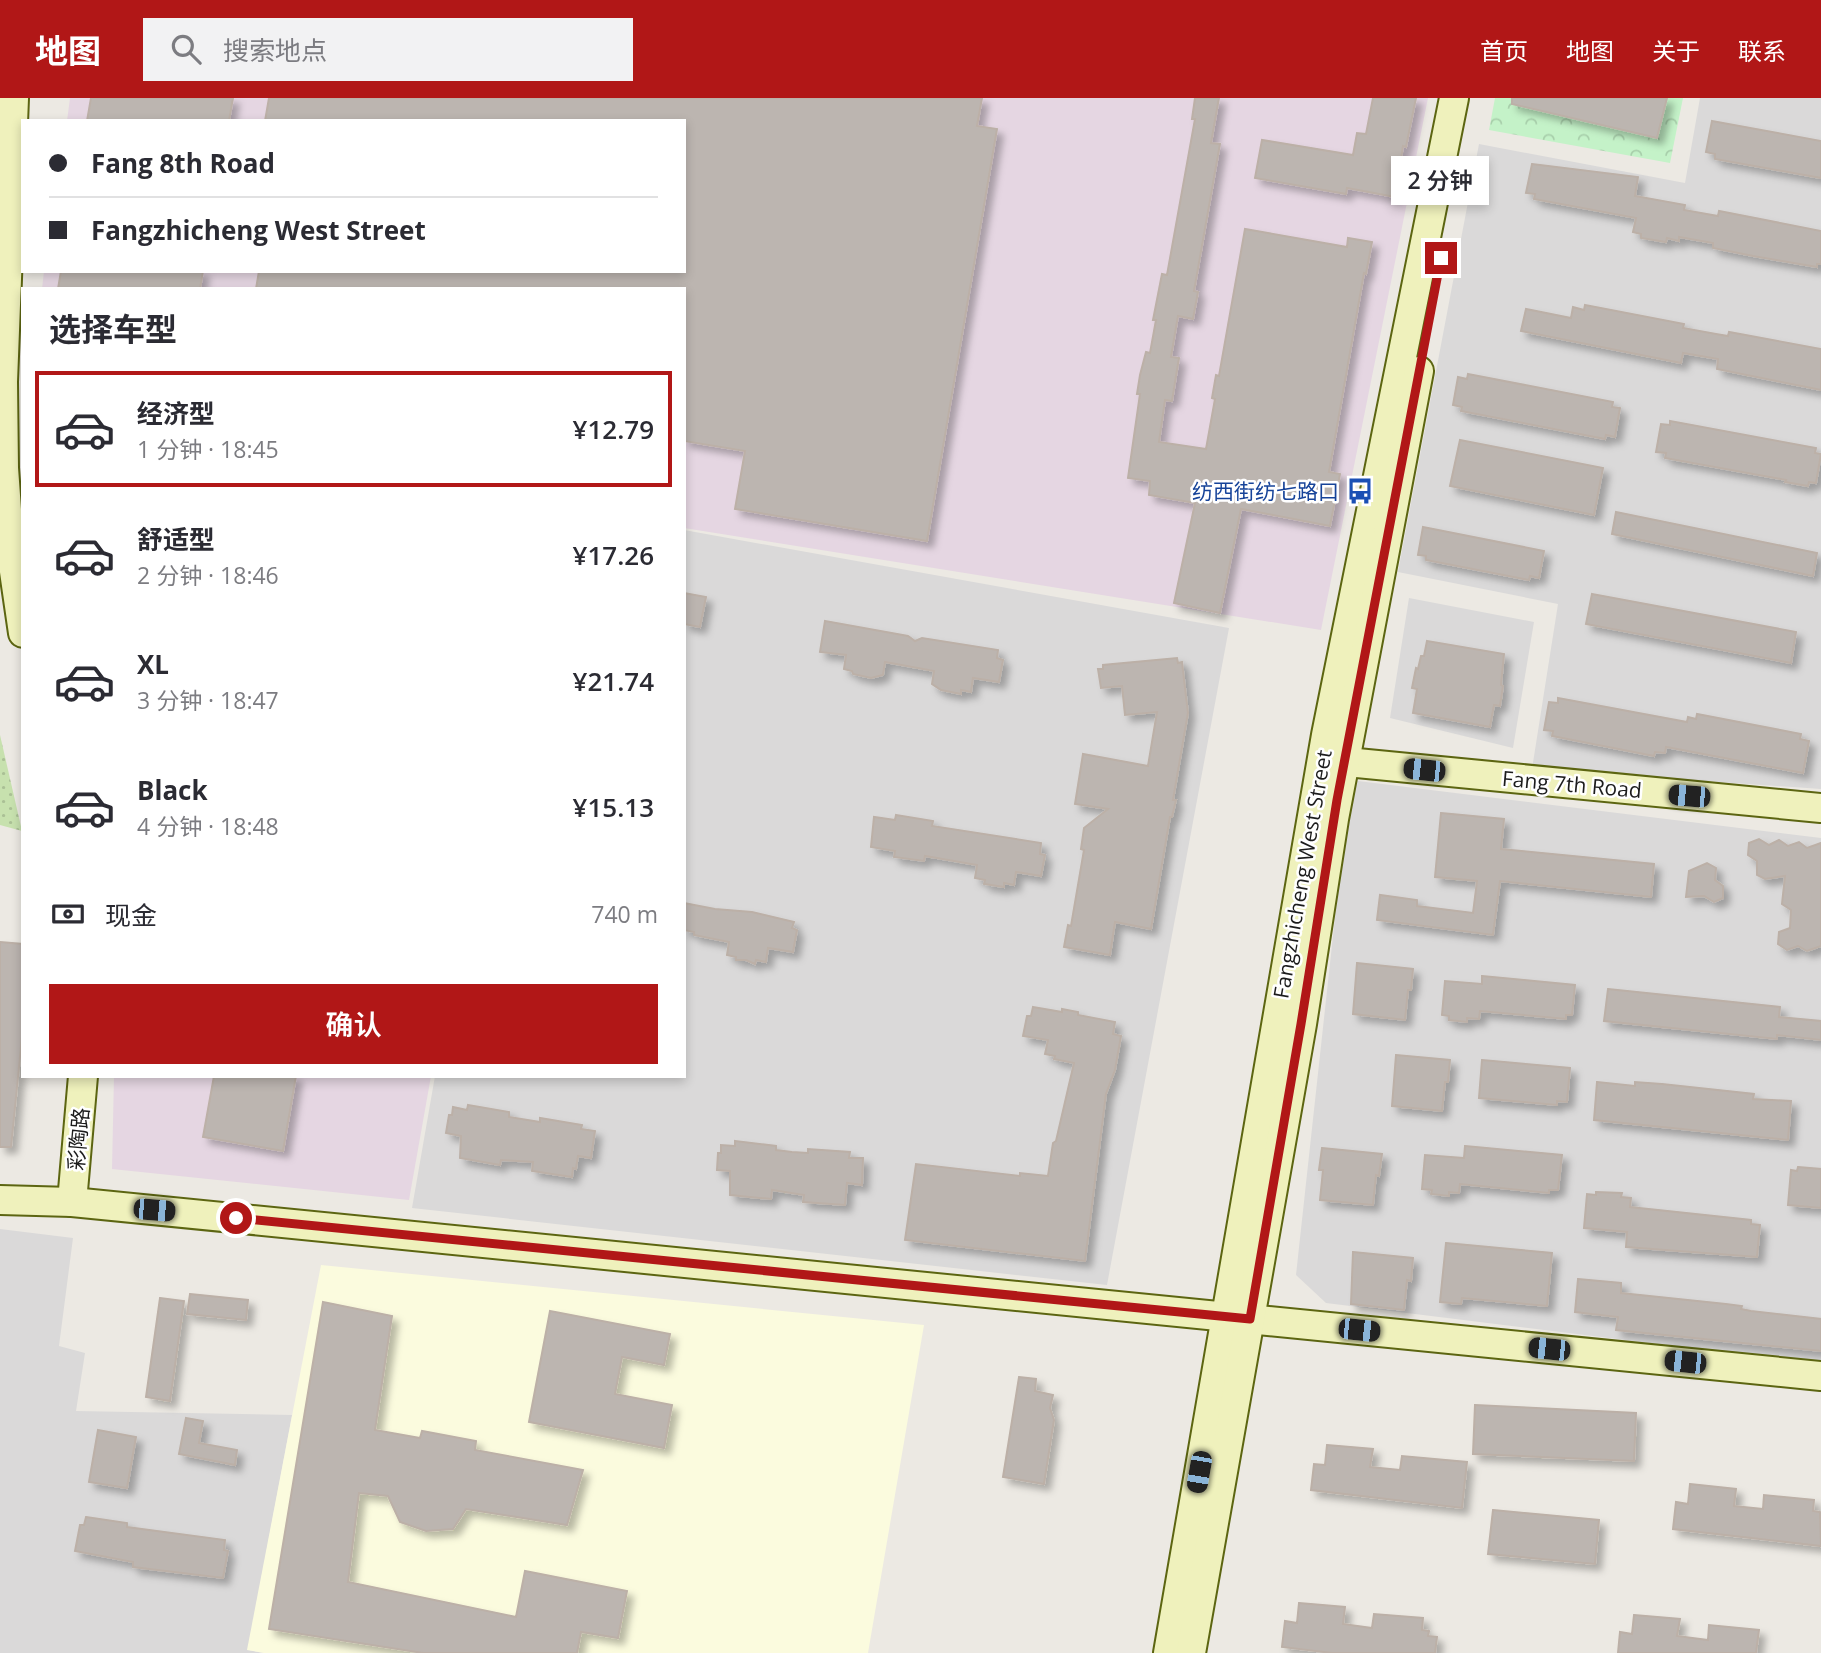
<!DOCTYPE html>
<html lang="zh">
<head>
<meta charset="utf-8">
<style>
	:root { --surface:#fff; --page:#f2f2f3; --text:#2b2b33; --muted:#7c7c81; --line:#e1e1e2; --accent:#b11717 }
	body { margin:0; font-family:"Open Sans","Noto Sans SC",sans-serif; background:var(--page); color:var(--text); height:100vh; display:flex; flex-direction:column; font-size:26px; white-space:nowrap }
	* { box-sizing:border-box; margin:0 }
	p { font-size:23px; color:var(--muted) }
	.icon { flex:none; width:38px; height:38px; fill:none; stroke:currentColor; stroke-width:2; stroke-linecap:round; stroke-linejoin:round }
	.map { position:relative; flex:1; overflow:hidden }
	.panel { position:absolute; left:21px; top:189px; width:665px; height:791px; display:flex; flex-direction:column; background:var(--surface); border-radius:0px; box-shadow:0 4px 10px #0003 }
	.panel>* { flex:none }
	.banner { position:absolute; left:21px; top:21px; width:665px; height:154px; border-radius:0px; box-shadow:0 4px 10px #0003; display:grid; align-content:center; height:154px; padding:0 28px; background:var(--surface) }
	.end { position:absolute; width:32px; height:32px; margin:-16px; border:9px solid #b11717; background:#fff; box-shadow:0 0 0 4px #fff }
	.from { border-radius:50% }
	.bubble { position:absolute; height:49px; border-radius:0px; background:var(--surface); box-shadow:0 4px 10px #0003; font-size:23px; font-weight:600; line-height:49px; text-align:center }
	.car { position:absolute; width:21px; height:42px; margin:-21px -10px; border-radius:9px; box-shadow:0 0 5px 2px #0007; background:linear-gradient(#222 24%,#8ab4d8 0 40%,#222 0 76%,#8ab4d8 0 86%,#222 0) }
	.banner b { display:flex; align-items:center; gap:24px; height:66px; font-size:26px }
	.banner b+b { border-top:2px solid var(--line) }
	.banner i { width:18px; height:18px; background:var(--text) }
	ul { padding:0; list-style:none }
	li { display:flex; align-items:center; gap:21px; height:116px; margin:0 14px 10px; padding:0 14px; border:4px solid transparent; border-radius:0px }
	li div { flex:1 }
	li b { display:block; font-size:26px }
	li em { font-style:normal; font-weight:600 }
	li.active { border-color:var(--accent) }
	li>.icon { width:63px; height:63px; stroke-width:1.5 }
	h2 { padding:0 28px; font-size:32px; line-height:84px }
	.pay { display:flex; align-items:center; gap:18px; height:77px; padding:0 28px; font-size:26px }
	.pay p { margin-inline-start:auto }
	.button { display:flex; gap:14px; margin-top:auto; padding:14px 28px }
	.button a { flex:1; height:80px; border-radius:0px; background:var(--accent); color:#fff; font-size:28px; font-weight:600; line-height:80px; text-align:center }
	header { display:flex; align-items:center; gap:42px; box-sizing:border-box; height:98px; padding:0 35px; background:var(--accent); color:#fff }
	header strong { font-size:33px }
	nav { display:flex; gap:38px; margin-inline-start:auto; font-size:24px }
	.search { width:490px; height:63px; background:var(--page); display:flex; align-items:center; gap:18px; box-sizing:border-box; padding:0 24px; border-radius:0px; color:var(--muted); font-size:26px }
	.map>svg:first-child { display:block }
	.residential { fill:#dad9d9 }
	.industrial { fill:#e5d6e2 }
	.education { fill:#fbfbde }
	.grass { fill:url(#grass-dots) }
	.park { fill:url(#park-crowns) }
	.building { fill:#bcb5b0; stroke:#bcb0a7; stroke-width:2; filter:url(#shadow) }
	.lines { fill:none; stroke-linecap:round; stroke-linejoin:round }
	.secondary-casing { stroke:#5c6511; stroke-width:32 }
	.secondary { stroke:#eff1bc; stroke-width:28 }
	.route { stroke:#b11717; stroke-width:9 }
	.labels { text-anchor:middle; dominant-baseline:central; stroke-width:5; stroke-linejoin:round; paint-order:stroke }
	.transit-label { font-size:21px; fill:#164399; stroke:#fff; text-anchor:end }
	.street-label { font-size:21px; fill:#1c1c1c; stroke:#fff }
</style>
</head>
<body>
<header>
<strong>地图</strong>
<div class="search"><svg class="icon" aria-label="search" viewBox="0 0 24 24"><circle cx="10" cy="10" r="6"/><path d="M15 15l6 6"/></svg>搜索地点</div>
<nav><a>首页</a><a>地图</a><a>关于</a><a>联系</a></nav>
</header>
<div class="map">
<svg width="1821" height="1555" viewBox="0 0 1821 1555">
	<defs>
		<pattern id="grass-dots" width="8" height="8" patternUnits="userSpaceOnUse" patternTransform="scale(1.75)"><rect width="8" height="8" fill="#c7e1ae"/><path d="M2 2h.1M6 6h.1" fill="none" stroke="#aac095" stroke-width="1.8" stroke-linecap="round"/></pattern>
		<pattern id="park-crowns" width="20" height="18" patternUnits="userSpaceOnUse" patternTransform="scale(1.75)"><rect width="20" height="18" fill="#c4f2c8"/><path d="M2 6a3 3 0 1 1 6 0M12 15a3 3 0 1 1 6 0" fill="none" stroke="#a8cfab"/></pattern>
		<filter id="shadow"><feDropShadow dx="6" dy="6" stdDeviation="3.5" flood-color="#0004"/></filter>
	</defs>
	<rect width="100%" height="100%" fill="#ece9e3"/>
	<!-- residential -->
	<g class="residential">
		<path d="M1700 0H1821V691L1532 671 1558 506 1398 474 1479 46 1685 85Z"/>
		<path d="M684 432 1229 530 1107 1187 412 1110 435 978H684Z"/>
		<path d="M1409 500 1534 524 1513 650 1390 620Z"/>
		<path d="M1350 682 1821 740V1266L1326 1205 1296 1177Z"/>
		<path d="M0 1131 73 1140 59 1248 85 1255 76 1313 292 1317 248 1552 264 1555H0Z"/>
	</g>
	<!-- industrial -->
	<g class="industrial">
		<path d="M70 0H1428L1321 532 684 430V191H42L44 173H684V23H67Z"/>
		<path d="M114 978H431L409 1102 112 1071Z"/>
	</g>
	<!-- education -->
	<path class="education" d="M321 1167 924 1227 868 1555H264L247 1552Z"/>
	<!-- grass -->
	<path class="grass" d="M0 637 22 733 0 727Z"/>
	<!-- park -->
	<path class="park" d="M1495 0H1683L1670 65 1489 32Z"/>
	<!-- building -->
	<g class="building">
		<path d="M91 0H233L229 23H87Z"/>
		<path d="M269 0H982L977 28 997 31 927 443 735 411 745 353 684 343V191H256L259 173H684V23H265Z"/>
		<path d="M1195 0H1219L1211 45 1220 46 1194 193 1198 194 1193 221 1178 218 1171 259 1179 260 1172 303 1165 302 1159 344 1206 351 1215 301 1212 300 1216 277 1219 278 1245 131 1347 149 1348 140 1372 144 1366 176 1364 175 1329 374 1340 376 1330 428 1241 411 1220 515 1174 505 1195 405 1149 397 1150 383 1128 380 1140 296H1137L1140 277 1146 254 1150 255 1156 222H1153L1162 176 1167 177 1195 21H1192Z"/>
		<path d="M1373 0H1416L1406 49 1403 48 1395 99 1347 90 1346 96 1255 80 1262 42 1353 57 1357 35 1366 36Z"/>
		<path d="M1512 0H1667L1657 40 1512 6Z"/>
		<path d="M1712 23 1821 43V80L1715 61V56L1706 54Z"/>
		<path d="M1532 66 1638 79 1635 98 1685 107 1684 112 1718 118 1719 113 1821 133V166H1817V169L1753 158 1713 150V145L1679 139V143L1667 140 1666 144 1641 140V136L1633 134 1636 120 1534 101 1535 96 1526 95Z"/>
		<path d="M61 173H203L200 191H58Z"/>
		<path d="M1585 207 1684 226 1683 230 1716 236 1728 238 1729 234 1821 251V292L1717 271 1718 261 1683 255 1681 265 1521 233 1526 211 1571 220 1573 209 1584 212Z"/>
		<path d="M1468 276 1613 304 1612 309 1620 310 1615 339 1606 337 1605 341 1461 313 1462 309 1453 307 1458 279 1467 281Z"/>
		<path d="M1670 323 1816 350 1815 355 1821 356 1816 385 1809 384 1808 388 1785 384 1786 382 1665 360 1666 355 1656 354 1661 326 1670 327Z"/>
		<path d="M1460 342 1603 370 1594 417 1450 388Z"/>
		<path d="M1616 414 1817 455 1813 478 1612 436Z"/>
		<path d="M1423 429 1544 453 1539 480 1530 478 1529 482 1426 462V458L1418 457Z"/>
		<path d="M684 495 706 499 700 529 684 526Z"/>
		<path d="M1592 496 1796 534 1791 565 1586 526Z"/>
		<path d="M825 523 908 538 915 543 922 540 998 552 997 560 1003 562 999 584 973 580 971 594 961 592V596L941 592 932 586 934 573 885 564 883 577 871 580 853 576 852 573 844 571 846 557 820 554Z"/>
		<path d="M1427 543 1504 556 1501 587 1503 588 1500 608 1494 607 1490 629 1413 615 1417 591 1412 590 1416 570 1418 571 1421 558H1424Z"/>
		<path d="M1177 560 1178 565 1182 564 1188 615 1173 702H1176L1172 719H1170L1151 831 1115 824 1110 857 1064 849 1068 827 1071 828 1084 752 1081 751 1084 730 1108 711 1075 706 1083 656 1148 668 1157 614 1125 617 1122 588 1101 590 1098 571H1103V567Z"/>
		<path d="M1558 600 1687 624 1688 619 1696 621 1697 616 1801 636 1800 641 1809 643 1803 675 1666 649 1665 655 1655 654 1654 658 1552 638 1553 633 1544 632 1549 604 1558 605Z"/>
		<path d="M1441 715 1504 721 1501 751 1654 766 1651 799 1500 783 1493 837 1377 822 1380 797 1417 802V808L1473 815 1477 783 1435 779Z"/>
		<path d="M896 717 933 723 932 728 1041 745 1040 756 1045 757 1041 778 1016 774 1014 787 1004 785V789L984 786 985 782 975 780 977 767 925 758 924 763 894 759 895 753 871 749 874 719 895 722Z"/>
		<path d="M1759 741 1769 747 1779 742 1788 748 1799 744 1807 750 1821 745V848L1807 853 1798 848 1787 852 1778 846 1779 834 1790 830 1791 812 1782 806 1785 778 1765 781 1757 777V763L1748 757 1749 745Z"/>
		<path d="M1707 765 1716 770 1715 782 1723 788V800L1714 804 1704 798 1686 799 1689 773Z"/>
		<path d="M684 805 715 811 752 814 794 824 792 830 797 832 793 854 768 850 766 864 756 862 755 866 746 862H736V859L727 857 729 844 694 837V834L684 832Z"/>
		<path d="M0 844 23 846V929L11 1049H0Z"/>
		<path d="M1357 865 1413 871 1411 892H1408L1405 922 1353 916Z"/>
		<path d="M1482 878 1575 887 1572 917H1566V921L1480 913 1479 921 1467 920V924L1449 922V918L1442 917 1445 883 1482 886Z"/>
		<path d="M1608 891 1780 909 1779 919 1821 923V942L1777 937V941L1604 923Z"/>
		<path d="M1033 909 1062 914V911L1078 914V917L1115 924 1113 936 1121 938 1115 972 1106 996 1085 1163 905 1142 916 1066 1020 1078V1075L1048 1078 1053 1045 1056 1043 1074 965 1054 961 1055 958 1045 956 1048 942 1023 938 1027 918H1031Z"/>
		<path d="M1396 957 1450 962 1448 984H1445L1442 1013 1392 1008Z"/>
		<path d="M1482 962 1570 970 1567 1004 1557 1003V1007L1479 1000Z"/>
		<path d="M214 978H296L283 1053 203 1039Z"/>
		<path d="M1597 984 1635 988V984L1662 986 1754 996 1753 1001 1791 1003 1788 1042 1594 1022Z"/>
		<path d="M468 1007 509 1014V1019L540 1024V1020L582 1027 581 1031 595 1033 591 1060 578 1058 576 1071 573 1070 572 1079 532 1073 533 1064 501 1062 500 1067 460 1060 461 1038 446 1035 449 1017H452L453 1009 467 1012Z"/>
		<path d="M735 1043 776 1048V1052L792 1054 808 1055V1051L850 1054 849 1060H863L862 1087 847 1085 845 1107 803 1104 804 1097 772 1092 771 1101 730 1097V1073L717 1072 718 1055H721V1047L735 1048Z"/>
		<path d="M1465 1048 1562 1057 1558 1092H1549V1095L1460 1086 1459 1095 1449 1094V1098L1431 1096 1432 1092 1422 1091 1425 1057 1464 1060Z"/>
		<path d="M1322 1050 1382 1056 1379 1078 1376 1077 1373 1107 1320 1102 1323 1072H1319Z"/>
		<path d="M1798 1069 1821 1071V1110L1788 1107 1791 1072 1797 1073Z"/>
		<path d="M1596 1094 1622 1095 1621 1099 1631 1100 1630 1109 1751 1122V1126L1760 1127 1757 1159 1626 1149 1627 1134 1584 1130 1587 1096 1596 1097Z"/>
		<path d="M1446 1145 1552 1155 1547 1208 1462 1200 1461 1206 1440 1204Z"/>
		<path d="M1353 1154 1413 1160 1411 1183 1407 1182 1404 1212 1351 1206Z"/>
		<path d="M1578 1181 1621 1185V1195L1726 1206 1742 1208 1741 1211 1751 1213 1821 1221V1253L1616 1232 1618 1219 1575 1214Z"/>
		<path d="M190 1196 248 1202 246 1222 187 1216Z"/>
		<path d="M160 1200 184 1203 170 1303 146 1299Z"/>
		<path d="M323 1204 392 1218 375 1332 420 1340 422 1333 476 1343 475 1352 583 1372 567 1427 466 1411 453 1431 426 1433 400 1424 388 1398 359 1395 348 1484 516 1519 525 1473 627 1493 618 1540 581 1534 577 1555H423L269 1531Z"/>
		<path d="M550 1213 670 1236 664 1267 622 1259 615 1296 672 1307 664 1350 529 1324Z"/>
		<path d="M1019 1279 1036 1281 1035 1293 1053 1297 1050 1310 1054 1322 1044 1386 1003 1379Z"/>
		<path d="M1475 1307 1636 1315 1634 1363 1473 1356Z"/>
		<path d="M186 1320 203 1323 199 1345 237 1352 235 1367 179 1356Z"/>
		<path d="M98 1332 136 1339 127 1390 89 1384Z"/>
		<path d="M1327 1347 1373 1351 1370 1369 1400 1372 1402 1358 1467 1364 1462 1410 1311 1392 1314 1366 1325 1367Z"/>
		<path d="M1690 1386 1736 1391 1734 1408 1763 1411 1764 1397 1814 1402 1813 1413 1820 1414 1821 1448 1673 1431 1676 1404 1688 1406Z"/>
		<path d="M1493 1412 1599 1422 1595 1466 1488 1456Z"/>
		<path d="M86 1419 127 1425V1429L225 1442 224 1452 228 1453 223 1480 133 1469V1464L75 1453 80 1427H84Z"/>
		<path d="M1299 1505 1345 1509 1343 1526 1372 1530 1374 1516 1423 1520 1422 1532 1429 1533 1428 1538 1437 1539 1435 1555H1332L1282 1549 1285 1523 1297 1525Z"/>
		<path d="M1634 1517 1680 1521 1677 1538 1708 1542 1709 1527 1759 1532 1756 1555H1618L1620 1534 1632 1536Z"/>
	</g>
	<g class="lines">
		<!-- secondary casing -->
		<g class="secondary-casing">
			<g id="secondary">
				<path d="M14 0 3 284 4 370 9 439 23 535"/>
				<path d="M1326 662 1821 710"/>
				<path d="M0 1102 72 1104 1821 1278"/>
				<path d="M72 1104 83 978"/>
				<path d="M1168 1555 1326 637 1454 0"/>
				<path d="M1191 1555 1302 926 1334 721 1419 273"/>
			</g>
		</g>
		<!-- secondary -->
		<use href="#secondary" class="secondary"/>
	</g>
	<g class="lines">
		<!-- route -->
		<path class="route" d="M236 1120 1250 1221 1301 926 1337 702 1441 160"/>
	</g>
	<!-- icons -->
	<defs>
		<g id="bus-bare" transform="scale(2.1)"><path d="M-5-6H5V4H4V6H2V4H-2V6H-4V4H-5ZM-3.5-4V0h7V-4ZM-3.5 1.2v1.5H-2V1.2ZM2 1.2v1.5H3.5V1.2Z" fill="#1a4fb4" stroke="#fff" stroke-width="2.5" paint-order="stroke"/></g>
	</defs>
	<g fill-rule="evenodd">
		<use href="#bus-bare" x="1360" y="393"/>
	</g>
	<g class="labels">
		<!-- transit labels -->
		<g class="transit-label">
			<text x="1339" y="393">纺西街纺七路口</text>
		</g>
		<!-- street labels -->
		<g class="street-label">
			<text transform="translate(1572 686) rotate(5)">Fang 7th Road</text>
			<text transform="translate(1302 776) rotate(-80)">Fangzhicheng West Street</text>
			<text transform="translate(78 1041) rotate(-85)">彩陶路</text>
		</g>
	</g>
</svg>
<i class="end from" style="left:236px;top:1120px"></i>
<i class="end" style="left:1441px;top:160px"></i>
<div class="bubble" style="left:1391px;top:58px;width:98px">2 分钟</div>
<i class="car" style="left:1424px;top:672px;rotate:276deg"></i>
<i class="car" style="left:1689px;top:698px;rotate:275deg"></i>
<i class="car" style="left:154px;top:1112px;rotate:95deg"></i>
<i class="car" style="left:1359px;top:1232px;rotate:96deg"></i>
<i class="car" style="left:1549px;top:1251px;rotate:276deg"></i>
<i class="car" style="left:1685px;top:1264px;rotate:276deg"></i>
<i class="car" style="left:1199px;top:1374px;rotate:190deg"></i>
<div class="banner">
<b><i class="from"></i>Fang 8th Road</b>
<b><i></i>Fangzhicheng West Street</b>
</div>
<section class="panel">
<h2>选择车型</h2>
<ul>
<li class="active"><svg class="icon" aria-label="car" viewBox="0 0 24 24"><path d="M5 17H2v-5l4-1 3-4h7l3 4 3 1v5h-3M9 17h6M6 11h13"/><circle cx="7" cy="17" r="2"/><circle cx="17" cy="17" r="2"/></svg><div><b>经济型</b><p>1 分钟 · 18:45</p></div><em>¥12.79</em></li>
<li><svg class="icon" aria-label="car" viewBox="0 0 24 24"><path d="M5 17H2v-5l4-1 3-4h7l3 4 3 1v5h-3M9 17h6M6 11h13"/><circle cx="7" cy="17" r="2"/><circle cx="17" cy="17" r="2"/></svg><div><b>舒适型</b><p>2 分钟 · 18:46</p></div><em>¥17.26</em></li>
<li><svg class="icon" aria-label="car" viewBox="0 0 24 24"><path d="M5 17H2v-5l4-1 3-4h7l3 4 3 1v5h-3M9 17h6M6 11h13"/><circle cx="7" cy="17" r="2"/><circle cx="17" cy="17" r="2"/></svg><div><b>XL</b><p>3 分钟 · 18:47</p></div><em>¥21.74</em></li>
<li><svg class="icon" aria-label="car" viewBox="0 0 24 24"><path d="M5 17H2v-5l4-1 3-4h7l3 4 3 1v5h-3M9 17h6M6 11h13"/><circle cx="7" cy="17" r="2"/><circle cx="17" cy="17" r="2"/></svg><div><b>Black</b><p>4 分钟 · 18:48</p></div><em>¥15.13</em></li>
</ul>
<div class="pay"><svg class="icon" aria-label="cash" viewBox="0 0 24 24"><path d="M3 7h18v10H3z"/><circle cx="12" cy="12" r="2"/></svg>现金<p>740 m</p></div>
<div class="button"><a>确认</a></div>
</section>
</div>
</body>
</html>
